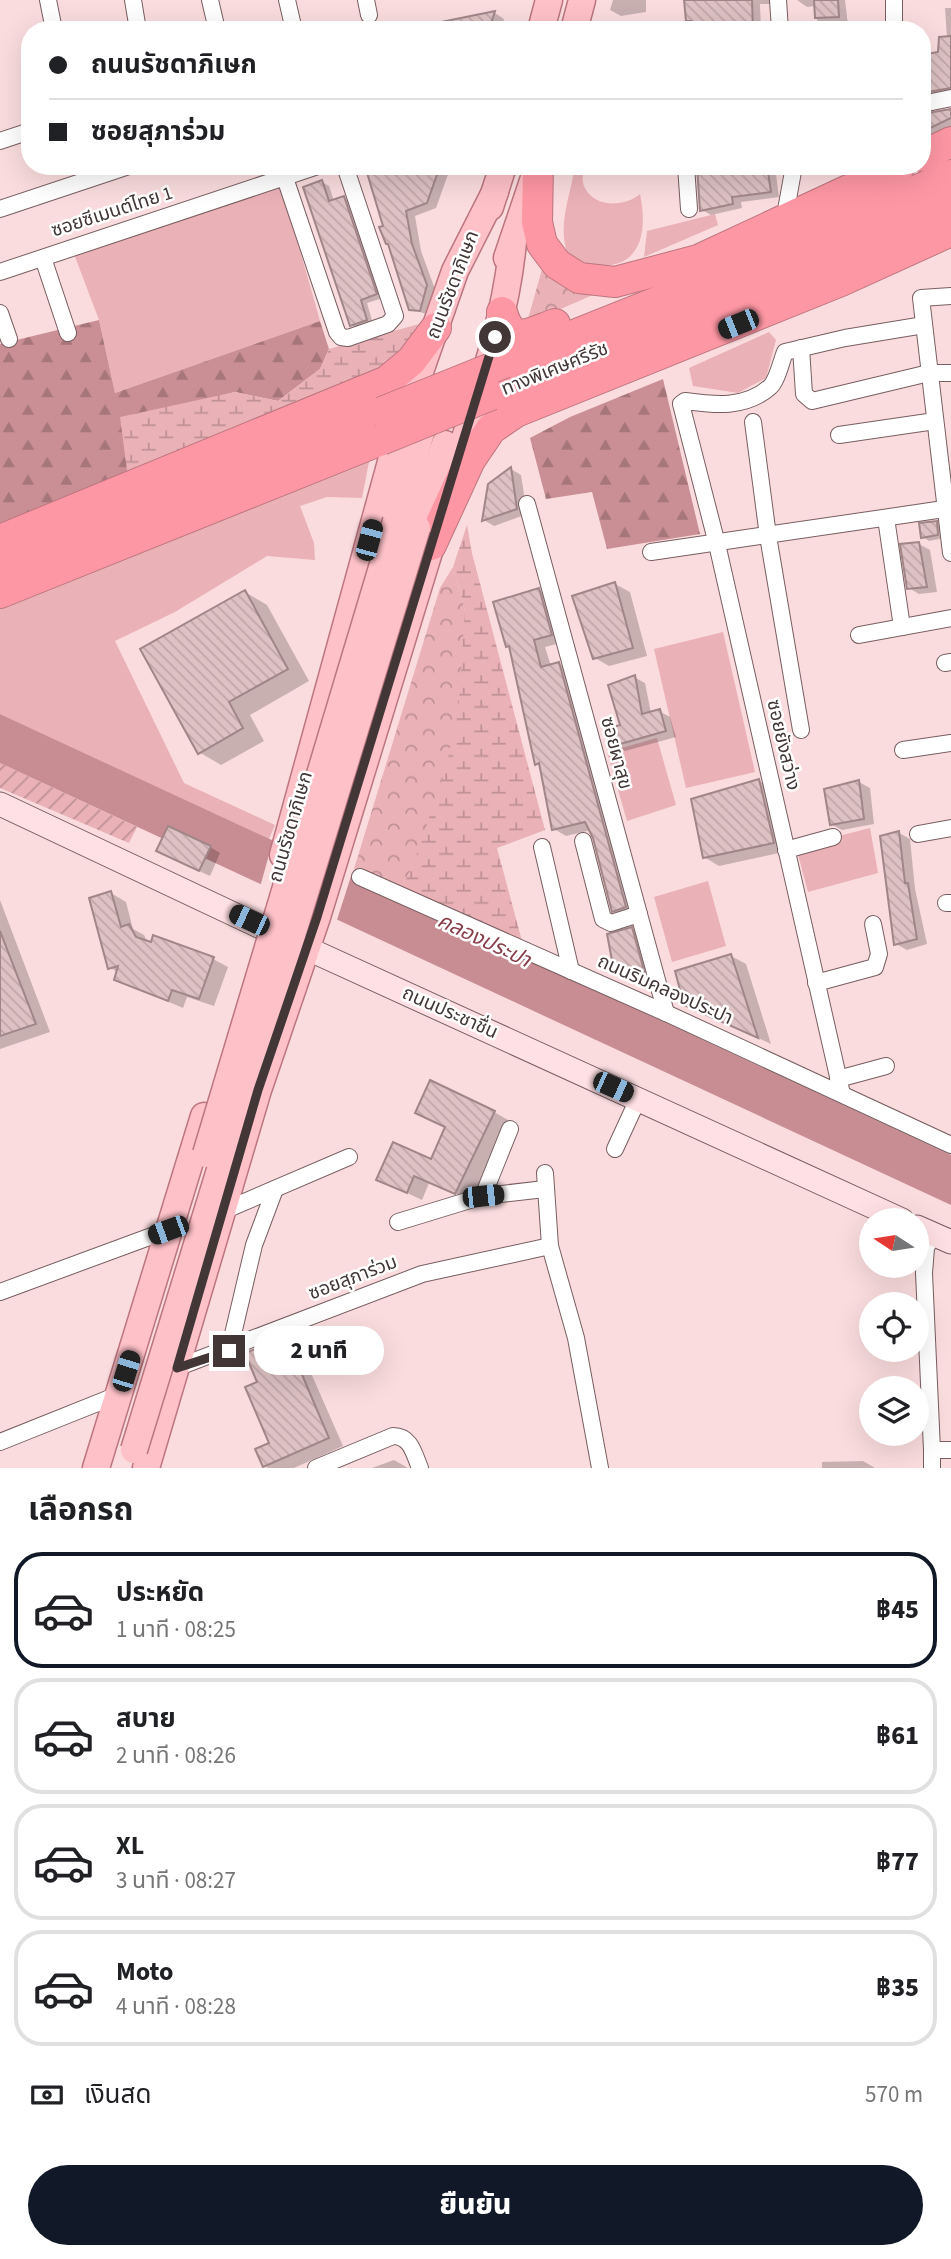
<!DOCTYPE html>
<html lang="th">
<head>
<meta charset="utf-8">
<style>
	:root { --surface:#fff; --page:#f2f2f2; --text:#202124; --muted:#757577; --line:#e0e0e0; --accent:#111827 }
	body { margin:0; font-family:"Source Sans 3","Noto Sans Thai",sans-serif; background:var(--page); color:var(--text); height:100vh; display:flex; flex-direction:column; font-size:26px; white-space:nowrap }
	* { box-sizing:border-box; margin:0 }
	p { font-size:23px; color:var(--muted) }
	.icon { flex:none; width:38px; height:38px; fill:none; stroke:currentColor; stroke-width:2; stroke-linecap:round; stroke-linejoin:round }
	.map { position:relative; height:1468px; overflow:hidden }
	.side { display:flex; flex-direction:column; background:var(--surface); flex:1 }
	.side>* { flex:none }
	.banner { position:absolute; left:21px; top:21px; width:910px; height:154px; border-radius:28px; box-shadow:0 7px 28px #0002; display:grid; align-content:center; height:154px; padding:0 28px; background:var(--surface) }
	.needle { width:46px; rotate:282deg }
	.buttons { position:absolute; left:859px; top:1208px; display:grid; gap:14px }
	.buttons a { display:grid; place-items:center; width:70px; height:70px; border-radius:50%; background:var(--surface); box-shadow:0 7px 28px #0002; font-size:35px }
	.end { position:absolute; width:32px; height:32px; margin:-16px; border:9px solid #423637; background:#fff; box-shadow:0 0 0 4px #fff }
	.from { border-radius:50% }
	.bubble { position:absolute; height:49px; border-radius:24px; background:var(--surface); box-shadow:0 7px 28px #0002; font-size:23px; font-weight:800; line-height:49px; text-align:center }
	.car { position:absolute; width:21px; height:42px; margin:-21px -10px; border-radius:9px; box-shadow:0 0 5px 2px #0007; background:linear-gradient(#222 24%,#8ab4d8 0 40%,#222 0 76%,#8ab4d8 0 86%,#222 0) }
	.banner b { display:flex; align-items:center; gap:24px; height:66px; font-size:26px }
	.banner b+b { border-top:2px solid var(--line) }
	.banner i { width:18px; height:18px; background:var(--text) }
	ul { padding:0; list-style:none }
	li { display:flex; align-items:center; gap:21px; height:116px; margin:0 14px 10px; padding:0 14px; border:4px solid var(--line); border-radius:28px }
	li div { flex:1 }
	li b { display:block; font-size:26px }
	li em { font-style:normal; font-weight:800 }
	li.selected { border-color:var(--accent) }
	li>.icon { width:63px; height:63px; stroke-width:1.5 }
	h2 { padding:0 28px; font-size:32px; line-height:84px }
	.pay { display:flex; align-items:center; gap:18px; height:77px; padding:0 28px; font-size:26px }
	.pay p { margin-inline-start:auto }
	.action { display:flex; gap:14px; margin-top:auto; padding:14px 28px }
	.action a { flex:1; height:80px; border-radius:42px; background:var(--accent); color:#fff; font-size:28px; font-weight:800; line-height:80px; text-align:center }
	.map>svg:first-child { display:block }
	.grass { fill:#eab1b7 }
	.forest { fill:url(#forest-firs) }
	.wetland { fill:url(#wetland-marsh) }
	.park { fill:url(#park-crowns) }
	.garden { fill:url(#garden-furrows) }
	.water { fill:#c88d93 }
	.pier { fill:#fadcde }
	.shadow { fill:#0003 }
	.building { fill:url(#building-back-hatch); stroke:#a18688; stroke-width:2 }
	.lines { fill:none; stroke-linecap:round; stroke-linejoin:round }
	.street-casing { stroke:#785e60; stroke-width:18 }
	.secondary-casing { stroke:#785e60; stroke-width:25 }
	.primary-casing { stroke:#bc757e; stroke-width:29 }
	.highway-casing { stroke:#bc757e; stroke-width:32 }
	.street { stroke:#fff; stroke-width:16 }
	.secondary { stroke:#ffe0e4; stroke-width:23 }
	.primary { stroke:#fec1c8; stroke-width:26 }
	.highway { stroke:#fe97a4; stroke-width:30 }
	.primary-bridge-casing { stroke:#bc757e; stroke-width:29; stroke-linecap:butt }
	.highway-bridge-casing { stroke:#bc757e; stroke-width:32; stroke-linecap:butt }
	.primary-bridge { stroke:#fec1c8; stroke-width:26 }
	.highway-bridge { stroke:#fe97a4; stroke-width:30 }
	.route { stroke:#423637; stroke-width:9 }
	.labels { text-anchor:middle; dominant-baseline:central; stroke-width:5; stroke-linejoin:round; paint-order:stroke }
	.street-label { font-size:19px; fill:#423637; stroke:#fff }
	.water-label { font-size:21px; font-style:italic; fill:#873d48; stroke:#fff }
</style>
</head>
<body>
<div class="map">
<svg width="951" height="1468" viewBox="0 0 951 1468">
	<defs>
		<pattern id="forest-firs" width="22" height="20" patternUnits="userSpaceOnUse" patternTransform="scale(1.75)"><rect width="22" height="20" fill="#ca8f95"/><path d="M5 1l3.5 6h-7zM16 11l3.5 6h-7z" fill="#a6767a"/></pattern>
		<pattern id="wetland-marsh" width="20" height="14" patternUnits="userSpaceOnUse" patternTransform="scale(1.75)"><rect width="20" height="14" fill="#eab1b7"/><path d="M1 5h8M5 5V1M11 12h8M15 12V8" fill="none" stroke="#bf9196"/></pattern>
		<pattern id="park-crowns" width="20" height="18" patternUnits="userSpaceOnUse" patternTransform="scale(1.75)"><rect width="20" height="18" fill="#eab1b7"/><path d="M2 6a3 3 0 1 1 6 0M12 15a3 3 0 1 1 6 0" fill="none" stroke="#bf9196"/></pattern>
		<pattern id="garden-furrows" width="10" height="10" patternUnits="userSpaceOnUse" patternTransform="scale(1.75)"><rect width="10" height="10" fill="#eab1b7"/><path d="M-1 1l2-2M0 10L10 0M9 11l2-2" fill="none" stroke="#bf9196"/></pattern>
		<pattern id="building-back-hatch" width="6" height="6" patternUnits="userSpaceOnUse" patternTransform="scale(1.75)"><rect width="6" height="6" fill="#dec1c3"/><path d="M-1 5l2 2M0 0l6 6M5-1l2 2" fill="none" stroke="#c0a6a8"/></pattern>
	</defs>
	<rect width="100%" height="100%" fill="#fadcde"/>
	<!-- grass -->
	<g class="grass">
		<path d="M575 166H582C584 174 581 181 585 188 595 208 625 207 640 194 652 252 626 280 569 258 556 226 570 199 575 166Z"/>
		<path d="M282 187 320 321 115 393 99 320 74 254Z"/>
		<path d="M715 214 718 225 644 257 647 231Z"/>
		<path d="M769 332 776 340 766 378 738 393 693 386 689 368Z"/>
		<path d="M370 457 362 498 327 497 300 506 314 543 315 560 267 556 175 612 115 641 184 783 275 825 269 839 0 714V531Z"/>
		<path d="M723 632 755 772 686 788 654 649Z"/>
		<path d="M657 738 676 805 627 821 607 752Z"/>
		<path d="M870 828 878 873 808 892 796 847Z"/>
		<path d="M708 881 726 946 672 962 654 897Z"/>
	</g>
	<!-- forest -->
	<g class="forest">
		<path d="M99 320 115 393 320 321 329 349 320 369 278 401 235 392 196 402 128 478 0 531V344Z"/>
		<path d="M663 379 700 534 607 549 592 492 546 499 530 438 570 417Z"/>
	</g>
	<!-- wetland -->
	<g class="wetland">
		<path d="M419 324 397 353 374 374 128 478 120 417 235 392 278 401 320 369 329 349Z"/>
		<path d="M467 525 472 553 545 830 497 848 522 941 401 887 412 868 465 610 453 567Z"/>
	</g>
	<!-- park -->
	<g class="park">
		<path d="M544 262 595 294 533 321 528 319Z"/>
		<path d="M453 567 465 610 459 701 446 768 412 868 401 887 354 869 440 588Z"/>
	</g>
	<!-- garden -->
	<path class="garden" d="M0 763 137 827 129 843 0 788Z"/>
	<!-- water -->
	<path class="water" d="M0 714 951 1155V1205L0 763Z"/>
	<!-- pier -->
	<path class="pier" d="M274 837 352 873 336 923 260 887Z"/>
	<!-- shadow -->
	<g class="shadow">
		<path d="M613 0H646V12L621 16 610 10Z"/>
		<path d="M686 0H772V4H760L761 30H688Z"/>
		<path d="M797 0H845L848 25 860 24 870 30H818L816 6 807 7Z"/>
		<path d="M945 8H951V95L922 98V75L930 74 947 38Z"/>
		<path d="M495 13 504 19 501 30H406Z"/>
		<path d="M951 110V129L922 142V115Z"/>
		<path d="M367 166H451L436 208 415 216 421 251 436 292 429 315 411 309Z"/>
		<path d="M698 166H775L779 197 741 202 742 208 711 215 702 210Z"/>
		<path d="M838 166H878L851 177Z"/>
		<path d="M322 182 329 186 334 201 344 198 351 202 383 298 367 303 373 324 358 329 351 325Z"/>
		<path d="M511 469 521 475 527 514 494 526 484 520Z"/>
		<path d="M936 523 943 526 944 538 929 541 923 537Z"/>
		<path d="M919 544 930 550 937 592 919 594 909 588Z"/>
		<path d="M615 584 630 592 647 656 609 666 595 658Z"/>
		<path d="M539 590 551 597 564 642 545 647 551 666 559 664 571 671 638 914 626 918 613 911 591 830 566 836 554 829 542 767 537 764 511 648 507 646Z"/>
		<path d="M245 592 267 605 309 681 250 715 264 741 221 765 199 752Z"/>
		<path d="M634 677 645 683 651 713 659 711 670 717 676 737 625 751 614 745Z"/>
		<path d="M759 781 774 789 788 851 719 866 704 857Z"/>
		<path d="M859 782 870 788 874 824 842 830 831 824Z"/>
		<path d="M899 833 910 839 915 889 927 944 907 950 896 944Z"/>
		<path d="M210 847 220 853 210 876 169 857Z"/>
		<path d="M111 893 126 902 133 929 144 935 148 943 213 959 228 967 214 1006 187 997 183 1008 116 979 118 972 110 968Z"/>
		<path d="M0 900 50 1032 0 1049Z"/>
		<path d="M631 929 642 935 658 993 615 970Z"/>
		<path d="M731 956 746 964 771 1044 685 1004Z"/>
		<path d="M494 1112 508 1120 471 1200 429 1183 422 1200 378 1179 432 1162 447 1127Z"/>
		<path d="M285 1339 300 1348 343 1446 294 1468H268L265 1466 271 1444 260 1383Z"/>
		<path d="M394 1460 408 1468H372Z"/>
		<path d="M863 1461 875 1468H822V1462Z"/>
	</g>
	<!-- building -->
	<g class="building">
		<path d="M684 0H752L753 30H691V21H686Z"/>
		<path d="M814 0H838L839 17 815 18Z"/>
		<path d="M495 11 489 30H432L431 24Z"/>
		<path d="M951 36V88L922 93V73L928 72 926 54 938 52 939 37Z"/>
		<path d="M951 109V118L922 132V114Z"/>
		<path d="M365 166H440L427 203 406 211 412 244 427 285 420 311 409 310 388 244H386L379 227 383 226Z"/>
		<path d="M697 166H767L771 192 732 197 733 204 700 211Z"/>
		<path d="M322 180 329 201 344 196 377 294 361 300 367 320 350 326 303 187Z"/>
		<path d="M511 467 517 509 482 521 488 484Z"/>
		<path d="M937 521 938 535 921 538 919 523Z"/>
		<path d="M919 542 927 587 907 589 900 544Z"/>
		<path d="M615 582 633 648 593 659 572 596Z"/>
		<path d="M539 588 552 635 534 640 541 667 559 662 626 907 612 912 593 838 585 822 552 830 539 763 535 765 509 646 506 647 493 602Z"/>
		<path d="M245 590 288 669 229 702 243 728 198 754 140 649Z"/>
		<path d="M635 675 642 714 660 709 666 731 613 746 606 729 620 725 608 685Z"/>
		<path d="M759 779 774 843 703 858 691 799Z"/>
		<path d="M859 780 864 819 830 825 824 789Z"/>
		<path d="M168 826 211 846 199 871 156 851Z"/>
		<path d="M899 831 905 883H908L917 939 894 945 880 836Z"/>
		<path d="M111 891 121 927 129 924 136 937 151 942 153 935 214 957 199 999 172 990 168 1001 114 980 118 966 108 969 89 898Z"/>
		<path d="M632 927 649 989 614 971 607 934Z"/>
		<path d="M0 931 36 1024 0 1036Z"/>
		<path d="M731 954 758 1038 684 1005 675 971Z"/>
		<path d="M430 1080 495 1111 455 1194 414 1176 407 1193 376 1180 393 1142 431 1159 445 1127 415 1113Z"/>
		<path d="M286 1337 329 1438 263 1467 255 1449 269 1443 245 1387 257 1382 245 1353Z"/>
	</g>
	<g class="lines">
		<!-- street casing -->
		<g class="street-casing">
			<g id="street">
				<path d="M48 0 54 30"/>
				<path d="M133 0 138 30"/>
				<path d="M210 0 217 30"/>
				<path d="M287 0 294 30"/>
				<path d="M366 0 369 15"/>
				<path d="M778 0 780 30"/>
				<path d="M894 0V30"/>
				<path d="M922 104 951 98"/>
				<path d="M0 141 30 131"/>
				<path d="M686 166 689 209"/>
				<path d="M285 178 337 332 341 337 348 338 388 324 395 316 345 166"/>
				<path d="M0 209 129 166"/>
				<path d="M784 221 794 166"/>
				<path d="M43 258 68 333"/>
				<path d="M0 272 318 166"/>
				<path d="M951 296 921 298 951 553"/>
				<path d="M0 313 9 339"/>
				<path d="M801 348 804 394 812 401 929 373H951"/>
				<path d="M753 422 768 536 801 730"/>
				<path d="M839 435 935 421"/>
				<path d="M527 504 666 1013"/>
				<path d="M886 518 902 627"/>
				<path d="M651 552 944 509"/>
				<path d="M859 635 951 618"/>
				<path d="M945 663 951 662"/>
				<path d="M903 750 951 743"/>
				<path d="M918 834 951 828"/>
				<path d="M583 841 603 919 611 923 639 914"/>
				<path d="M542 847 571 971"/>
				<path d="M786 850 833 837"/>
				<path d="M360 877 666 1013 951 1145"/>
				<path d="M946 903H951"/>
				<path d="M816 983 875 967 879 954 873 924"/>
				<path d="M838 1079 886 1066"/>
				<path d="M842 1094 717 544 681 404 685 401C714 405 745 409 770 387 777 381 781 362 785 352L845 338 924 325"/>
				<path d="M510 1129 483 1196 545 1189"/>
				<path d="M615 1149 638 1099"/>
				<path d="M545 1173 550 1246 576 1338 600 1468"/>
				<path d="M221 1212 349 1157"/>
				<path d="M398 1222 483 1196"/>
				<path d="M933 1234 926 1248 924 1273 932 1450H951"/>
				<path d="M0 1292 168 1230"/>
				<path d="M229 1351 254 1245 275 1189"/>
				<path d="M176 1368 422 1274 550 1246"/>
				<path d="M0 1442 120 1394"/>
				<path d="M932 1450V1468"/>
				<path d="M316 1468 393 1436C411 1436 414 1454 420 1468"/>
			</g>
		</g>
		<!-- secondary casing -->
		<g class="secondary-casing">
			<g id="secondary">
				<path d="M0 804 282 937 902 1220"/>
				<path d="M917 1227 951 1242"/>
			</g>
		</g>
		<!-- primary casing -->
		<g class="primary-casing">
			<g id="primary">
				<path d="M541 30 549 0"/>
				<path d="M574 30 582 0"/>
				<path d="M490 207 503 166"/>
				<path d="M507 258 534 178"/>
				<path d="M452 479C476 401 506 323 513 241"/>
				<path d="M396 521 428 408"/>
				<path d="M417 528 445 444"/>
				<path d="M283 855 400 429 455 271 495 192"/>
				<path d="M96 1468 204 1116"/>
				<path d="M146 1468 258 1090 317 917 437 526"/>
			</g>
		</g>
		<!-- highway casing -->
		<g class="highway-casing">
			<g id="highway">
				<path d="M922 156 951 142"/>
				<path d="M538 166 537 222 542 244 557 264 579 278 615 282 698 260 900 166"/>
				<path d="M502 312C512 347 529 333 555 324"/>
				<path d="M504 363 762 260 951 175"/>
				<path d="M491 395 798 271 951 201"/>
				<path d="M0 540 387 381 411 361 436 328"/>
				<path d="M431 545 470 460 491 429 516 412 841 281 951 231"/>
				<path d="M0 566 382 412"/>
				<path d="M0 593 381 440"/>
			</g>
		</g>
		<!-- street -->
		<use href="#street" class="street"/>
		<!-- secondary -->
		<use href="#secondary" class="secondary"/>
		<!-- primary -->
		<use href="#primary" class="primary"/>
		<!-- highway -->
		<use href="#highway" class="highway"/>
		<!-- primary-bridge casing -->
		<g class="primary-bridge-casing">
			<g id="primary-bridge">
				<path d="M206 1154 396 521"/>
				<path d="M134 1450 417 528"/>
			</g>
		</g>
		<!-- highway-bridge casing -->
		<g class="highway-bridge-casing">
			<g id="highway-bridge">
				<path d="M382 412 504 363"/>
				<path d="M381 440 491 395"/>
			</g>
		</g>
		<!-- primary-bridge -->
		<use href="#primary-bridge" class="primary-bridge"/>
		<!-- highway-bridge -->
		<use href="#highway-bridge" class="highway-bridge"/>
	</g>
	<g class="lines">
		<!-- route -->
		<path class="route" d="M229 1351 177 1368 258 1090 317 917 495 337"/>
	</g>
	<g class="labels">
		<!-- street labels -->
		<g class="street-label">
			<text transform="translate(112 212) rotate(-18)">ซอยซีเมนต์ไทย 1</text>
			<text transform="translate(453 285) rotate(-69)">ถนนรัชดาภิเษก</text>
			<text transform="translate(555 369) rotate(-22)">ทางพิเศษศรีรัช</text>
			<text transform="translate(783 745) rotate(77)">ซอยยังสว่าง</text>
			<text transform="translate(616 753) rotate(75)">ซอยผาสุข</text>
			<text transform="translate(291 827) rotate(-74)">ถนนรัชดาภิเษก</text>
			<text transform="translate(665 990) rotate(24)">ถนนริมคลองประปา</text>
			<text transform="translate(450 1013) rotate(24)">ถนนประชาชื่น</text>
			<text transform="translate(353 1278) rotate(-21)">ซอยสุภาร่วม</text>
		</g>
		<!-- water labels -->
		<g class="water-label">
			<text transform="translate(484 940) rotate(25)">คลองประปา</text>
		</g>
	</g>
</svg>
<div class="buttons">
<a><svg class="needle" viewBox="-14 -14 28 28"><path d="M0-13l5 13h-10z" fill="#e53935"/><path d="M0 13l5-13h-10z" fill="#757577"/></svg></a>
<a><svg class="icon" aria-label="locate" viewBox="0 0 24 24"><circle cx="12" cy="12" r="6"/><path d="M12 2v4M12 18v4M2 12h4M18 12h4"/></svg></a>
<a><svg class="icon" aria-label="layers" viewBox="0 0 24 24"><path d="M12 4l9 5-9 5-9-5zM3 14l9 5 9-5"/></svg></a>
</div>
<i class="end from" style="left:495px;top:337px"></i>
<i class="end" style="left:229px;top:1351px"></i>
<div class="bubble" style="left:254px;top:1326px;width:130px">2 นาที</div>
<i class="car" style="left:738px;top:324px;rotate:248deg"></i>
<i class="car" style="left:369px;top:540px;rotate:15deg"></i>
<i class="car" style="left:249px;top:920px;rotate:295deg"></i>
<i class="car" style="left:613px;top:1087px;rotate:114deg"></i>
<i class="car" style="left:483px;top:1196px;rotate:84deg"></i>
<i class="car" style="left:168px;top:1230px;rotate:250deg"></i>
<i class="car" style="left:126px;top:1371px;rotate:17deg"></i>
<div class="banner">
<b><i class="from"></i>ถนนรัชดาภิเษก</b>
<b><i></i>ซอยสุภาร่วม</b>
</div>
</div>
<section class="side">
<h2>เลือกรถ</h2>
<ul>
<li class="selected"><svg class="icon" aria-label="car" viewBox="0 0 24 24"><path d="M5 17H2v-5l4-1 3-4h7l3 4 3 1v5h-3M9 17h6M6 11h13"/><circle cx="7" cy="17" r="2"/><circle cx="17" cy="17" r="2"/></svg><div><b>ประหยัด</b><p>1 นาที · 08:25</p></div><em>฿45</em></li>
<li><svg class="icon" aria-label="car" viewBox="0 0 24 24"><path d="M5 17H2v-5l4-1 3-4h7l3 4 3 1v5h-3M9 17h6M6 11h13"/><circle cx="7" cy="17" r="2"/><circle cx="17" cy="17" r="2"/></svg><div><b>สบาย</b><p>2 นาที · 08:26</p></div><em>฿61</em></li>
<li><svg class="icon" aria-label="car" viewBox="0 0 24 24"><path d="M5 17H2v-5l4-1 3-4h7l3 4 3 1v5h-3M9 17h6M6 11h13"/><circle cx="7" cy="17" r="2"/><circle cx="17" cy="17" r="2"/></svg><div><b>XL</b><p>3 นาที · 08:27</p></div><em>฿77</em></li>
<li><svg class="icon" aria-label="car" viewBox="0 0 24 24"><path d="M5 17H2v-5l4-1 3-4h7l3 4 3 1v5h-3M9 17h6M6 11h13"/><circle cx="7" cy="17" r="2"/><circle cx="17" cy="17" r="2"/></svg><div><b>Moto</b><p>4 นาที · 08:28</p></div><em>฿35</em></li>
</ul>
<div class="pay"><svg class="icon" aria-label="cash" viewBox="0 0 24 24"><path d="M3 7h18v10H3z"/><circle cx="12" cy="12" r="2"/></svg>เงินสด<p>570 m</p></div>
<div class="action"><a>ยืนยัน</a></div>
</section>
</body>
</html>
